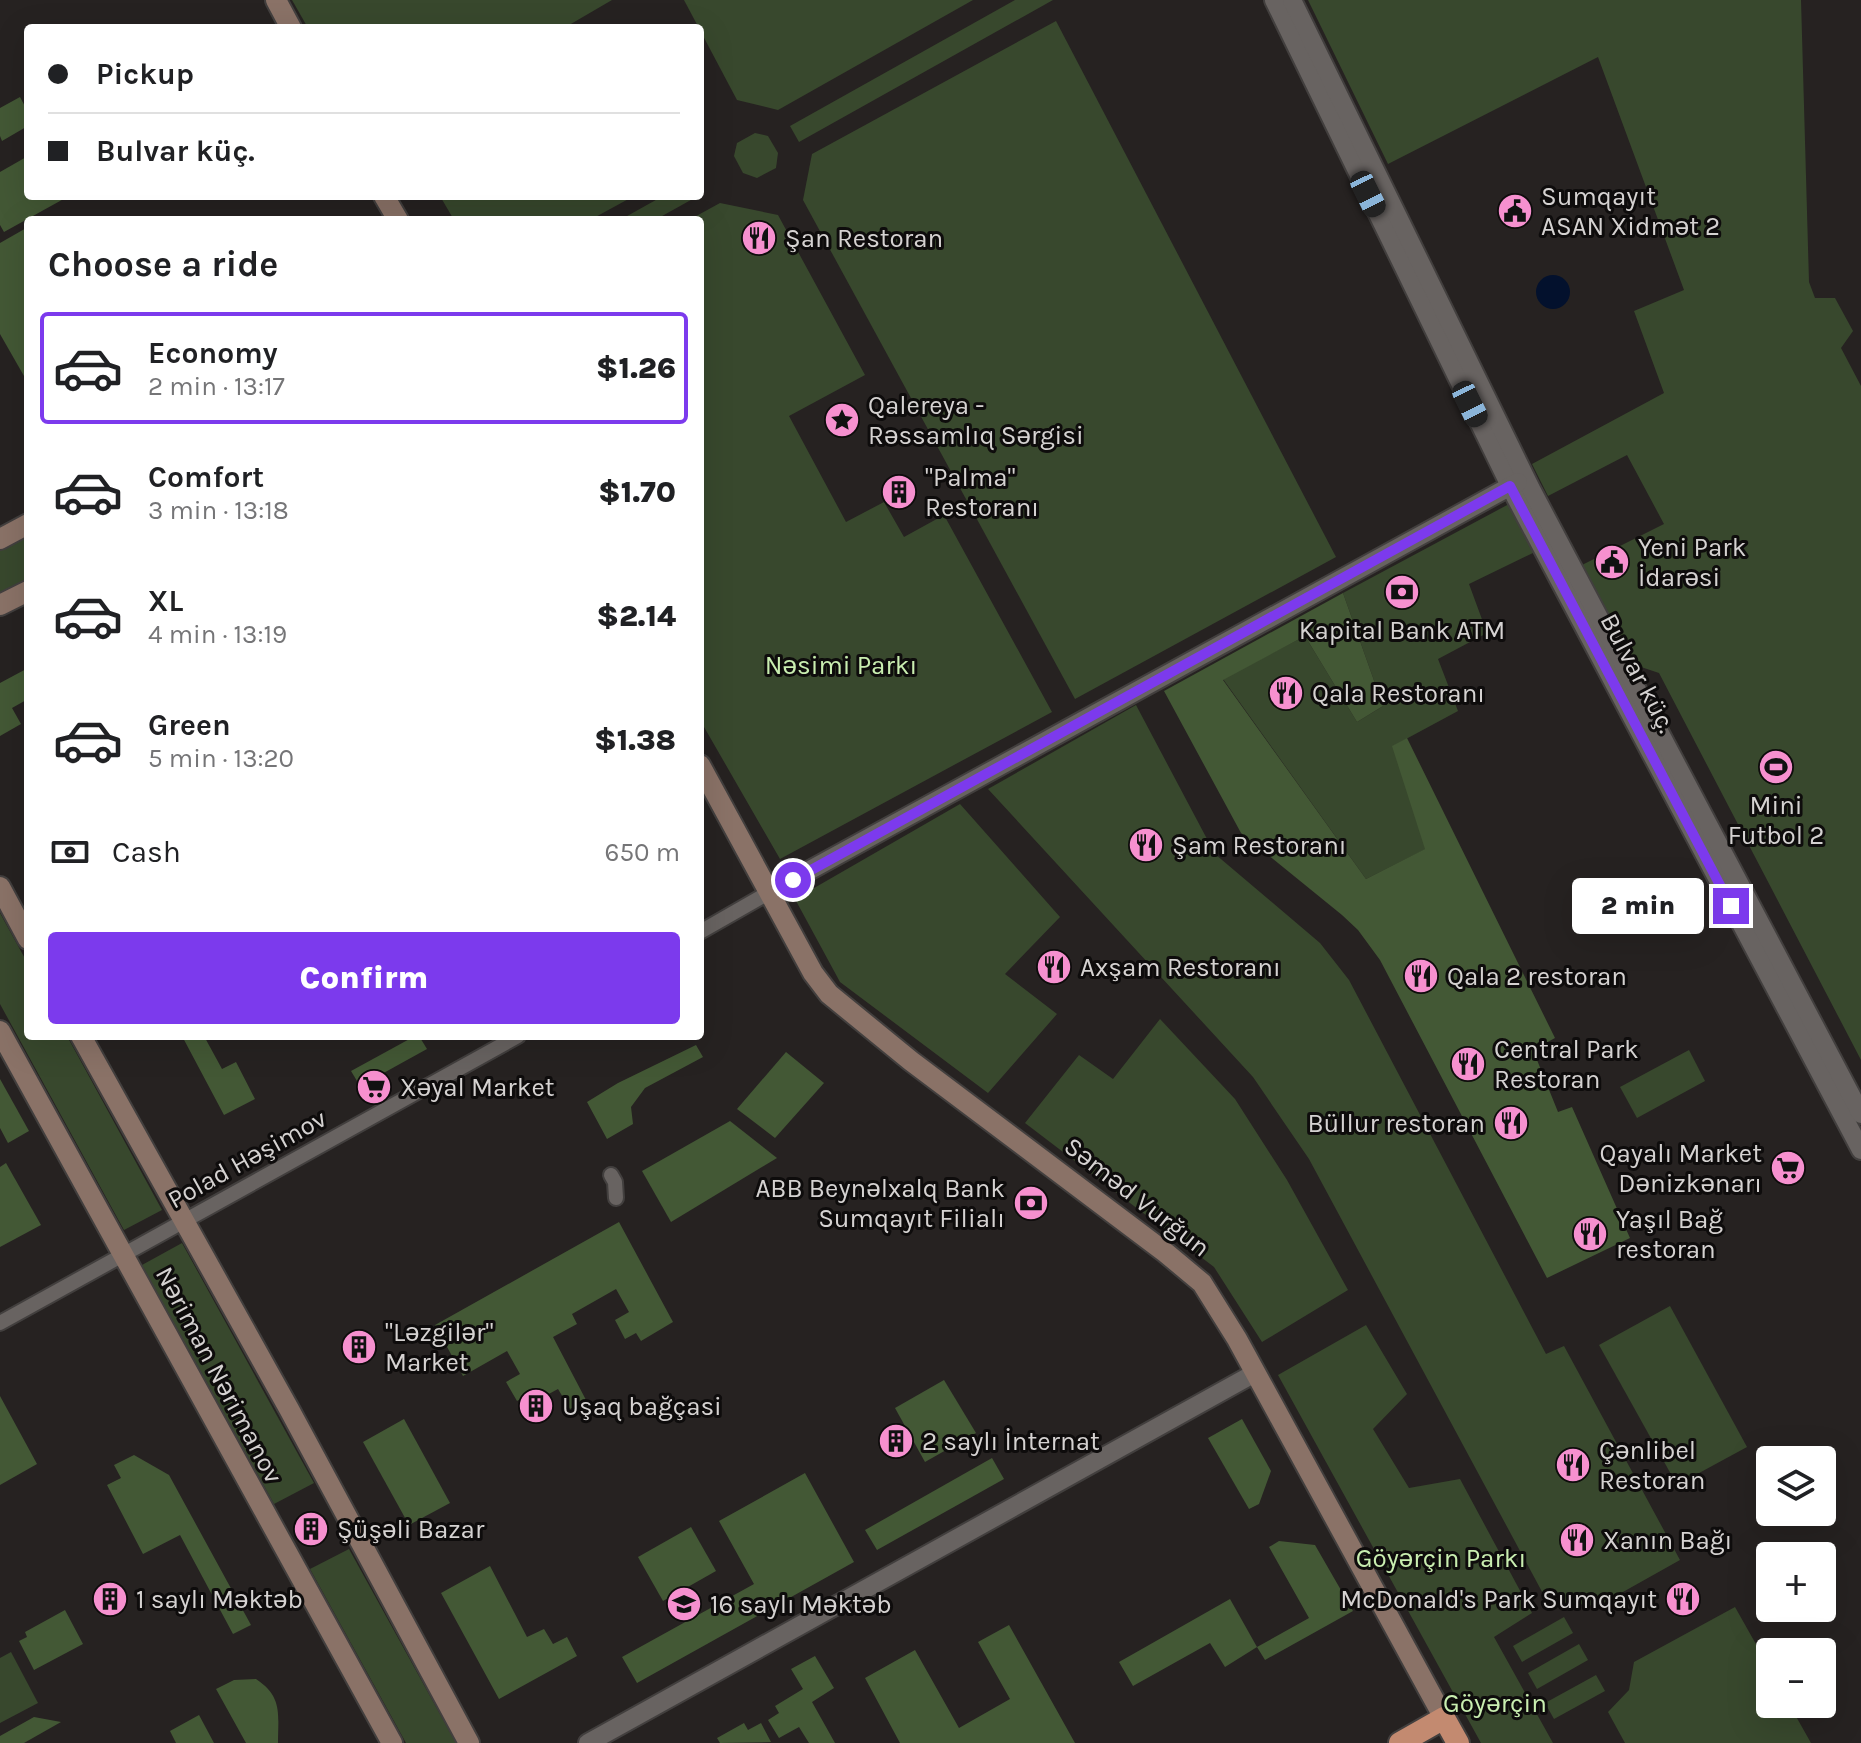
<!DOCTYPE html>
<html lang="en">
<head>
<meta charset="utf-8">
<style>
	:root { --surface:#fff; --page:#f6f6f6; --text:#202124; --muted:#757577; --line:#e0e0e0; --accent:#7c3aed }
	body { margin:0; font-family:Karla,sans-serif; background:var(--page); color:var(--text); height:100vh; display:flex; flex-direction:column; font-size:30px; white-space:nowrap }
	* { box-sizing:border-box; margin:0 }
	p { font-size:26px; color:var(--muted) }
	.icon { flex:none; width:44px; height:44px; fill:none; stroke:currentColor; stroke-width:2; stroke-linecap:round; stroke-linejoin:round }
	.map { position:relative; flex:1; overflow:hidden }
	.panel { position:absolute; left:24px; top:216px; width:680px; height:824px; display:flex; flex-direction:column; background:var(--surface); border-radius:8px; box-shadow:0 8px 32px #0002 }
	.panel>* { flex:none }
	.banner { position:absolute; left:24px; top:24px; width:680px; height:176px; border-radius:8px; box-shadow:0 8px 32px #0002; display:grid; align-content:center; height:176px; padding:0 24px; background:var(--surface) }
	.controls { position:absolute; left:1756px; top:1446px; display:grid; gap:16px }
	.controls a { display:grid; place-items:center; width:80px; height:80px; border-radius:8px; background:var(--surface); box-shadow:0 8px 32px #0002; font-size:40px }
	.end { position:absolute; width:36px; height:36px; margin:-18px; border:10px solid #7c3aed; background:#fff; box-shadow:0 0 0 4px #fff }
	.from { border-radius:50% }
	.bubble { position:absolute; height:56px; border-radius:8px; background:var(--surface); box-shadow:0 8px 32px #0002; font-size:26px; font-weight:800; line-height:56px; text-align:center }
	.car { position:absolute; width:24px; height:48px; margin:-24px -12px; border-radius:10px; box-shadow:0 0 6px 2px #0007; background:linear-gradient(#222 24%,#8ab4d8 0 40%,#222 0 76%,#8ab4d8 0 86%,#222 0) }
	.banner b { display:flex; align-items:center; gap:28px; height:76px; font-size:30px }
	.banner b+b { border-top:2px solid var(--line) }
	.banner i { width:20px; height:20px; background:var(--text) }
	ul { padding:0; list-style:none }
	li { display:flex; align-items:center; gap:24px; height:112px; margin:0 16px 12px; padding:0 8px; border:4px solid transparent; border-radius:8px }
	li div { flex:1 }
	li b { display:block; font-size:30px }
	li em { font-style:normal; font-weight:800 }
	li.on { border-color:var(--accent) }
	li>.icon { width:72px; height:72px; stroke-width:1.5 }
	h2 { padding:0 24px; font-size:36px; line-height:96px }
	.pay { display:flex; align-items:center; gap:20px; height:88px; padding:0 24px; font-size:30px }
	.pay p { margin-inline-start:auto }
	.cta { display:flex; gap:16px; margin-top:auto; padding:16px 24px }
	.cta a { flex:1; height:92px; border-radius:8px; background:var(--accent); color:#fff; font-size:32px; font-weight:800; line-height:92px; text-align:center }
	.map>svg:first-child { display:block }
	.green { fill:#38482d }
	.forest { fill:#435835 }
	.water { fill:#03112d }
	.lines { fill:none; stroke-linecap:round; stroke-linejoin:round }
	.minor-casing { stroke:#423f3e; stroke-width:18 }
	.tertiary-casing { stroke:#423f3e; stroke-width:22 }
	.secondary-casing { stroke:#423f3e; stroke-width:24 }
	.trunk-casing { stroke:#423f3e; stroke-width:26 }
	.minor { stroke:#686361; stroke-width:14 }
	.tertiary { stroke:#686361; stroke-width:18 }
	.secondary { stroke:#8a7267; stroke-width:20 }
	.trunk { stroke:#c38a70; stroke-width:22 }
	.route { stroke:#7c3aed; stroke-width:10 }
	.labels { text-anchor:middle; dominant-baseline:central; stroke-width:6; stroke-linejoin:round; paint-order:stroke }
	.poi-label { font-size:26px; fill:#d5d2d1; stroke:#0e0c0c; text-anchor:start }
	.park-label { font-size:26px; fill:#c9eeb0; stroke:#0e0c0c }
	.street-label { font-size:26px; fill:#d5d2d1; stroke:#0e0c0c }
</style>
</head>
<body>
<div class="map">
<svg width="1861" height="1743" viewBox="0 0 1861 1743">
	<rect width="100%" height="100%" fill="#262221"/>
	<!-- green -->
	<g class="green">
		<path d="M292 0H612L564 28H308Z"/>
		<path d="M684 0H973L778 110 737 100Z"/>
		<path d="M1015 0H1053L799 142 790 126Z"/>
		<path d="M1308 0H1801L1809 282 1815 298H1835L1853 331 1841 348 1861 386V1060L1659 673 1635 665 1582 565 1664 524 1627 455 1548 496 1532 464 1664 393 1634 311 1684 290 1598 57 1388 164Z"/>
		<path d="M1056 21 1336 557 1075 699 803 200 812 154Z"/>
		<path d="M755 133 768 136 778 153 776 168 757 178 743 173 734 156 737 143Z"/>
		<path d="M440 196H634L590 220H454Z"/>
		<path d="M663 196H698L655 220H620Z"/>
		<path d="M720 203 778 215 865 375 789 416 846 522 884 502 904 537 944 515 1052 712 780 859 700 720V220H689Z"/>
		<path d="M1509 504 1535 552 1469 584 1487 633 1438 659 1458 711 1393 746 1426 849 1366 879 1223 679 1305 636 1357 722 1383 706 1343 593Z"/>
		<path d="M28 534V578L0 593V549Z"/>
		<path d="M1136 705 1215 854 1320 943 1349 980 1546 1354 1564 1346 1680 1560 1598 1606 1547 1601 1309 1159 1253 1077 988 789Z"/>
		<path d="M960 804 1060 917 1005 974 1057 1014 988 1093 840 982 795 899Z"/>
		<path d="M0 913 28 964V1036H67L162 1210 124 1230 0 1004Z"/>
		<path d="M1160 1019 1235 1099 1287 1180 1348 1290 1262 1342 1214 1267 1025 1123 1079 1055 1113 1079Z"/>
		<path d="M1689 1050 1705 1081 1637 1118 1620 1087Z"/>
		<path d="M182 1243 314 1483 274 1504 142 1265Z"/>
		<path d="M1670 1306 1747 1447 1677 1485 1599 1345Z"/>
		<path d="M1366 1325 1407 1394 1373 1429 1409 1488 1460 1479 1532 1613 1494 1637 1553 1743H1481L1278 1375Z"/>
		<path d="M349 1549 456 1743H406L310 1569Z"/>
		<path d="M1735 1607 1770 1669V1704H1789L1811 1743H1625L1608 1712 1629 1690 1634 1662Z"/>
		<path d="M1564 1617 1573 1633 1522 1662 1513 1646Z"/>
		<path d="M1579 1644 1588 1660 1537 1689 1528 1673Z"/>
		<path d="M11 1652 38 1703 0 1723V1658Z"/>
		<path d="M1596 1675 1605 1691 1554 1719 1545 1703Z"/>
	</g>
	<!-- forest -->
	<g class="forest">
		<path d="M20 97 28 112V129L26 127 2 141 0 136V108Z"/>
		<path d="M28 156V196H69L4 232 0 225V172Z"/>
		<path d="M28 227V383L0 334V243Z"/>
		<path d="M1343 593 1383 706 1357 722 1305 636 1223 680 1366 879 1425 849 1392 746 1407 738 1555 1038 1533 1050 1558 1112 1572 1107 1630 1238 1547 1278 1380 960 1358 930 1342 915 1241 833 1164 691Z"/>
		<path d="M28 668V699L12 708 21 724 0 736V683Z"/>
		<path d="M182 1036H204L222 1069 236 1062 255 1099 224 1115Z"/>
		<path d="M415 1036H419L427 1049 360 1086 351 1071Z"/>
		<path d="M696 1045 703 1057 645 1088 631 1107 633 1124 607 1139 587 1102 618 1083Z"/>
		<path d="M786 1052 824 1083 775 1138 737 1109Z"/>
		<path d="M0 1079 29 1131 8 1143 0 1128Z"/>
		<path d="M730 1121 777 1158 671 1222 642 1171Z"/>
		<path d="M6 1163 41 1225 0 1247V1167Z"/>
		<path d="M619 1222 673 1322 641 1341 636 1333 625 1339 615 1320 629 1312 616 1289 572 1314 577 1324 553 1337 586 1400 570 1409 558 1389 532 1403 527 1395 517 1401 506 1382 520 1374 507 1351 463 1376 435 1325Z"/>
		<path d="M944 1380 976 1433 925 1462 895 1408Z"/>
		<path d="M0 1396 37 1464 0 1485Z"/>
		<path d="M404 1419 450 1503 409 1525 363 1442Z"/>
		<path d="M1242 1419 1271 1471 1259 1504 1249 1509 1208 1438Z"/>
		<path d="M134 1455 169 1475 251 1625 233 1634 180 1535 143 1554 107 1485 121 1478 114 1465Z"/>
		<path d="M992 1458 1004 1479 877 1550 865 1530Z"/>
		<path d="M805 1473 854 1562 637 1683 622 1657 754 1584 719 1521Z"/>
		<path d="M691 1527 716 1571 663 1601 638 1557Z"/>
		<path d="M1279 1541 1315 1545 1353 1611 1265 1660 1257 1647 1225 1667 1210 1643 1133 1686 1119 1662 1230 1599 1257 1647 1309 1618 1269 1547Z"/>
		<path d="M490 1566 527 1637 544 1629 553 1644 567 1637 577 1656 499 1699 441 1593Z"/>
		<path d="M65 1610 83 1644 34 1670 19 1641 27 1637 25 1632Z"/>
		<path d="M1009 1625 1075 1743H900L865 1678 915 1650 959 1728 1010 1699 978 1642Z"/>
		<path d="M815 1656 834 1688 812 1702 835 1743H809L799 1727 779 1738 768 1720 779 1713 775 1706 803 1689 791 1669Z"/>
		<path d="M256 1679C283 1697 278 1714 278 1743H246L216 1689 234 1680Z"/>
		<path d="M199 1715 214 1743H176L170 1731Z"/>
		<path d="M34 1717 61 1722 24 1743H0V1736Z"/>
		<path d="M744 1723 748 1730 761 1723 771 1742 720 1743 717 1738Z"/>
	</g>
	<!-- water -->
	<circle class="water" cx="1553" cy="292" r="17"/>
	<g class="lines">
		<!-- minor casing -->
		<g class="minor-casing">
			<g id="minor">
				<path d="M700 932 770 892"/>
				<path d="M611 1175 615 1182 616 1198"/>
				<path d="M0 1323 518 1036"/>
			</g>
		</g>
		<!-- tertiary casing -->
		<g class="tertiary-casing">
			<g id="tertiary">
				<path d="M1274 0 1516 498 1861 1150"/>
				<path d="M1292 0 1531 489 1861 1114"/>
				<path d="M770 892 1518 482"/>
				<path d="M588 1743 1255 1373"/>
			</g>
		</g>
		<!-- secondary casing -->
		<g class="secondary-casing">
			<g id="secondary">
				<path d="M276 0 291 28"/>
				<path d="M384 196 398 220"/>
				<path d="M0 539 28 524"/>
				<path d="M0 605 28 591"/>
				<path d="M700 765 813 973 829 994 911 1061 1166 1253 1202 1283 1237 1339 1444 1718"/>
				<path d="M0 887 28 939"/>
				<path d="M0 1031 392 1743"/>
				<path d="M81 1036 289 1409 469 1743"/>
			</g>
		</g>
		<!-- trunk casing -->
		<g class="trunk-casing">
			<path id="trunk" d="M1400 1743 1444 1718 1458 1743"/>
		</g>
		<!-- minor -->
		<use href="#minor" class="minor"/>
		<!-- tertiary -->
		<use href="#tertiary" class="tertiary"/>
		<!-- secondary -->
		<use href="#secondary" class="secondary"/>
		<!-- trunk -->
		<use href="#trunk" class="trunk"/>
	</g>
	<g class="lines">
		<!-- route -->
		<path class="route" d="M793 880 1510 486 1731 906"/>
	</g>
	<!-- icons -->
	<defs>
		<g id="civic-disc" transform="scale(1.8)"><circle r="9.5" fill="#f690cf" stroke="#0e0c0c"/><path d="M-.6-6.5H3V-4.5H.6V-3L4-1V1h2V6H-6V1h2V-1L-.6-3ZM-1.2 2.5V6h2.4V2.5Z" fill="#111"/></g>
		<g id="restaurant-disc" transform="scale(1.8)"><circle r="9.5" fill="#f690cf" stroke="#0e0c0c"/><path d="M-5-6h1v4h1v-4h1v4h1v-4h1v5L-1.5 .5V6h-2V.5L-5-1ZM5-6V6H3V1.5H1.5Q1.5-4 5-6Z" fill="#111"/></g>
		<g id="sight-disc" transform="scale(1.8)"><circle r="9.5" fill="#f690cf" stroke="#0e0c0c"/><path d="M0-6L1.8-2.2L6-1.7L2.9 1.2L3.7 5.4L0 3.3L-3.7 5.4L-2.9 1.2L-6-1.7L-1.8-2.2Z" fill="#111"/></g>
		<g id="building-disc" transform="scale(1.8)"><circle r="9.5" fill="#f690cf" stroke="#0e0c0c"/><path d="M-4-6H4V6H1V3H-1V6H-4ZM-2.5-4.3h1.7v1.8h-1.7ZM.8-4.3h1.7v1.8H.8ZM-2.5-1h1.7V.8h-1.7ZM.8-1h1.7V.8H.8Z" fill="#111"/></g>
		<g id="bank-disc" transform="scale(1.8)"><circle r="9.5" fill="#f690cf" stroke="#0e0c0c"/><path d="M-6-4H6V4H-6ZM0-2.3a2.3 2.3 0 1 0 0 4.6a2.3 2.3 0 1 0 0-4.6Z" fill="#111"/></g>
		<g id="stadium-disc" transform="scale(1.8)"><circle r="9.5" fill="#f690cf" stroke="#0e0c0c"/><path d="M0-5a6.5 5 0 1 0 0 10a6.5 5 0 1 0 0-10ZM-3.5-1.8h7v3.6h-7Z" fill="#111"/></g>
		<g id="supermarket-disc" transform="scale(1.8)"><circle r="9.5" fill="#f690cf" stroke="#0e0c0c"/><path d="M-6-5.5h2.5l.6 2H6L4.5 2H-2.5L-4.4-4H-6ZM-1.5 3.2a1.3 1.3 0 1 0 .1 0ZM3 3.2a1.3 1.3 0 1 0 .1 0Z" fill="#111"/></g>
		<g id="school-disc" transform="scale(1.8)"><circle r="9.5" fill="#f690cf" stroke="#0e0c0c"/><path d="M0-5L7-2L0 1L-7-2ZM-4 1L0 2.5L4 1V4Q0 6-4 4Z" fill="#111"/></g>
	</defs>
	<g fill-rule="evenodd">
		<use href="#civic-disc" x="1515" y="211"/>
		<use href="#restaurant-disc" x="759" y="238"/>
		<use href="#sight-disc" x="842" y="420"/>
		<use href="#building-disc" x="899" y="492"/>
		<use href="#civic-disc" x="1612" y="562"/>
		<use href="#bank-disc" x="1402" y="592"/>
		<use href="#restaurant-disc" x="1286" y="693"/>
		<use href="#stadium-disc" x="1776" y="767"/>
		<use href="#restaurant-disc" x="1146" y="845"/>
		<use href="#restaurant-disc" x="1054" y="967"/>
		<use href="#restaurant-disc" x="1421" y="976"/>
		<use href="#restaurant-disc" x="1468" y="1064"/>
		<use href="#supermarket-disc" x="374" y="1087"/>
		<use href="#restaurant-disc" x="1511" y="1123"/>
		<use href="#supermarket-disc" x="1788" y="1168"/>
		<use href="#bank-disc" x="1031" y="1203"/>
		<use href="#restaurant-disc" x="1590" y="1234"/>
		<use href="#building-disc" x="359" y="1347"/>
		<use href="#building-disc" x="536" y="1406"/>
		<use href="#building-disc" x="896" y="1441"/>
		<use href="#restaurant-disc" x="1573" y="1465"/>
		<use href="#building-disc" x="311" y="1529"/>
		<use href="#restaurant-disc" x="1577" y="1540"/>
		<use href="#building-disc" x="110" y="1599"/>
		<use href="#restaurant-disc" x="1683" y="1599"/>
		<use href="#school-disc" x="684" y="1604"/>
	</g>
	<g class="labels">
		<!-- poi labels -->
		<g class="poi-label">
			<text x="1541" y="196">Sumqayıt<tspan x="1541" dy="30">ASAN Xidmət 2</tspan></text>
			<text x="785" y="238">Şan Restoran</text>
			<text x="868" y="405">Qalereya -<tspan x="868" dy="30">Rəssamlıq Sərgisi</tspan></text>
			<text x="925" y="477">"Palma"<tspan x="925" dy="30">Restoranı</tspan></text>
			<text x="1638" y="547">Yeni Park<tspan x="1638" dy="30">İdarəsi</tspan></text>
			<text x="1402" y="630" text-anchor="middle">Kapital Bank ATM</text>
			<text x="1312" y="693">Qala Restoranı</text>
			<text x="1776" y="805" text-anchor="middle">Mini<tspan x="1776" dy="30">Futbol 2</tspan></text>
			<text x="1172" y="845">Şam Restoranı</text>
			<text x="1080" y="967">Axşam Restoranı</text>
			<text x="1447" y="976">Qala 2 restoran</text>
			<text x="1494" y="1049">Central Park<tspan x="1494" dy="30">Restoran</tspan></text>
			<text x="400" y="1087">Xəyal Market</text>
			<text x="1485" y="1123" text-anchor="end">Büllur restoran</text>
			<text x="1762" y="1153" text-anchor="end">Qayalı Market<tspan x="1762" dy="30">Dənizkənarı</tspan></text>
			<text x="1005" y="1188" text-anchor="end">ABB Beynəlxalq Bank<tspan x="1005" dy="30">Sumqayıt Filialı</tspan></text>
			<text x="1616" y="1219">Yaşıl Bağ<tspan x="1616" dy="30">restoran</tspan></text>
			<text x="385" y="1332">"Ləzgilər"<tspan x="385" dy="30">Market</tspan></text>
			<text x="562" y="1406">Uşaq bağçasi</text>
			<text x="922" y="1441">2 saylı İnternat</text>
			<text x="1599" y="1450">Çənlibel<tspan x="1599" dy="30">Restoran</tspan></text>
			<text x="337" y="1529">Şüşəli Bazar</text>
			<text x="1603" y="1540">Xanın Bağı</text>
			<text x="136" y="1599">1 saylı Məktəb</text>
			<text x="1657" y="1599" text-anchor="end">McDonald's Park Sumqayıt</text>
			<text x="710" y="1604">16 saylı Məktəb</text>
		</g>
		<!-- park labels -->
		<g class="park-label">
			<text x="841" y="665">Nəsimi Parkı</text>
			<text x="1441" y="1558">Göyərçin Parkı</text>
			<text x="1495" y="1703">Göyərçin</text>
		</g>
		<!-- street labels -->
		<g class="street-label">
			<text transform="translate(1638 673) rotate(62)">Bulvar küç.</text>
			<text transform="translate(247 1159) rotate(-29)">Polad Həşimov</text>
			<text transform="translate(1137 1197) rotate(38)">Səməd Vurğun</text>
			<text transform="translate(219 1375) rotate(62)">Nəriman Nərimanov</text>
		</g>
	</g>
</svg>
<div class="controls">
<a><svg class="icon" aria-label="layers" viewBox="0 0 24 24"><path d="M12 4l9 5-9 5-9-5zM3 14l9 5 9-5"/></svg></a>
<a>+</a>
<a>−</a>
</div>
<i class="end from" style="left:793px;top:880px"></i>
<i class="end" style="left:1731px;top:906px"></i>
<div class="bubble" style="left:1572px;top:878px;width:132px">2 min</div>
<i class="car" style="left:1368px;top:194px;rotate:154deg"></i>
<i class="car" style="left:1470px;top:404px;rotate:154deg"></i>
<div class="banner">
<b><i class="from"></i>Pickup</b>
<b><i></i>Bulvar küç.</b>
</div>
<section class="panel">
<h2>Choose a ride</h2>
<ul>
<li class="on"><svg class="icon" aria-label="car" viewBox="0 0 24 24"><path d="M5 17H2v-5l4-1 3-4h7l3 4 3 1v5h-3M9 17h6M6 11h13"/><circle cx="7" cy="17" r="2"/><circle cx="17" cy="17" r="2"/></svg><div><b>Economy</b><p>2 min · 13:17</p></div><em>$1.26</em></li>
<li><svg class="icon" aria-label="car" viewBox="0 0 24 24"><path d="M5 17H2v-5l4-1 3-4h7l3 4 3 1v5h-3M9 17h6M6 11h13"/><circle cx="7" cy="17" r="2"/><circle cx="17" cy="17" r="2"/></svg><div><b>Comfort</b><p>3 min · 13:18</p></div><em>$1.70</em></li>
<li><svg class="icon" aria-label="car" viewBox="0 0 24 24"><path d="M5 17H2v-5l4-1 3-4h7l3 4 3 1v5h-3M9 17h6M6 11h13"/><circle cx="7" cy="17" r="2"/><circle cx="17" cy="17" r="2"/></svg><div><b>XL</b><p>4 min · 13:19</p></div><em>$2.14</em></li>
<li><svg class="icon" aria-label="car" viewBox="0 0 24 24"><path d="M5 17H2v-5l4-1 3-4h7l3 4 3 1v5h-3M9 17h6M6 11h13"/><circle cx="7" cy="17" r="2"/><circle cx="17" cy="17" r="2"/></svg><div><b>Green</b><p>5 min · 13:20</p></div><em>$1.38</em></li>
</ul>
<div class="pay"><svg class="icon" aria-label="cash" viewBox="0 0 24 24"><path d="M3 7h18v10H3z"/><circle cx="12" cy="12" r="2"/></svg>Cash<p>650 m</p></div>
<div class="cta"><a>Confirm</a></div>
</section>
</div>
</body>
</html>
